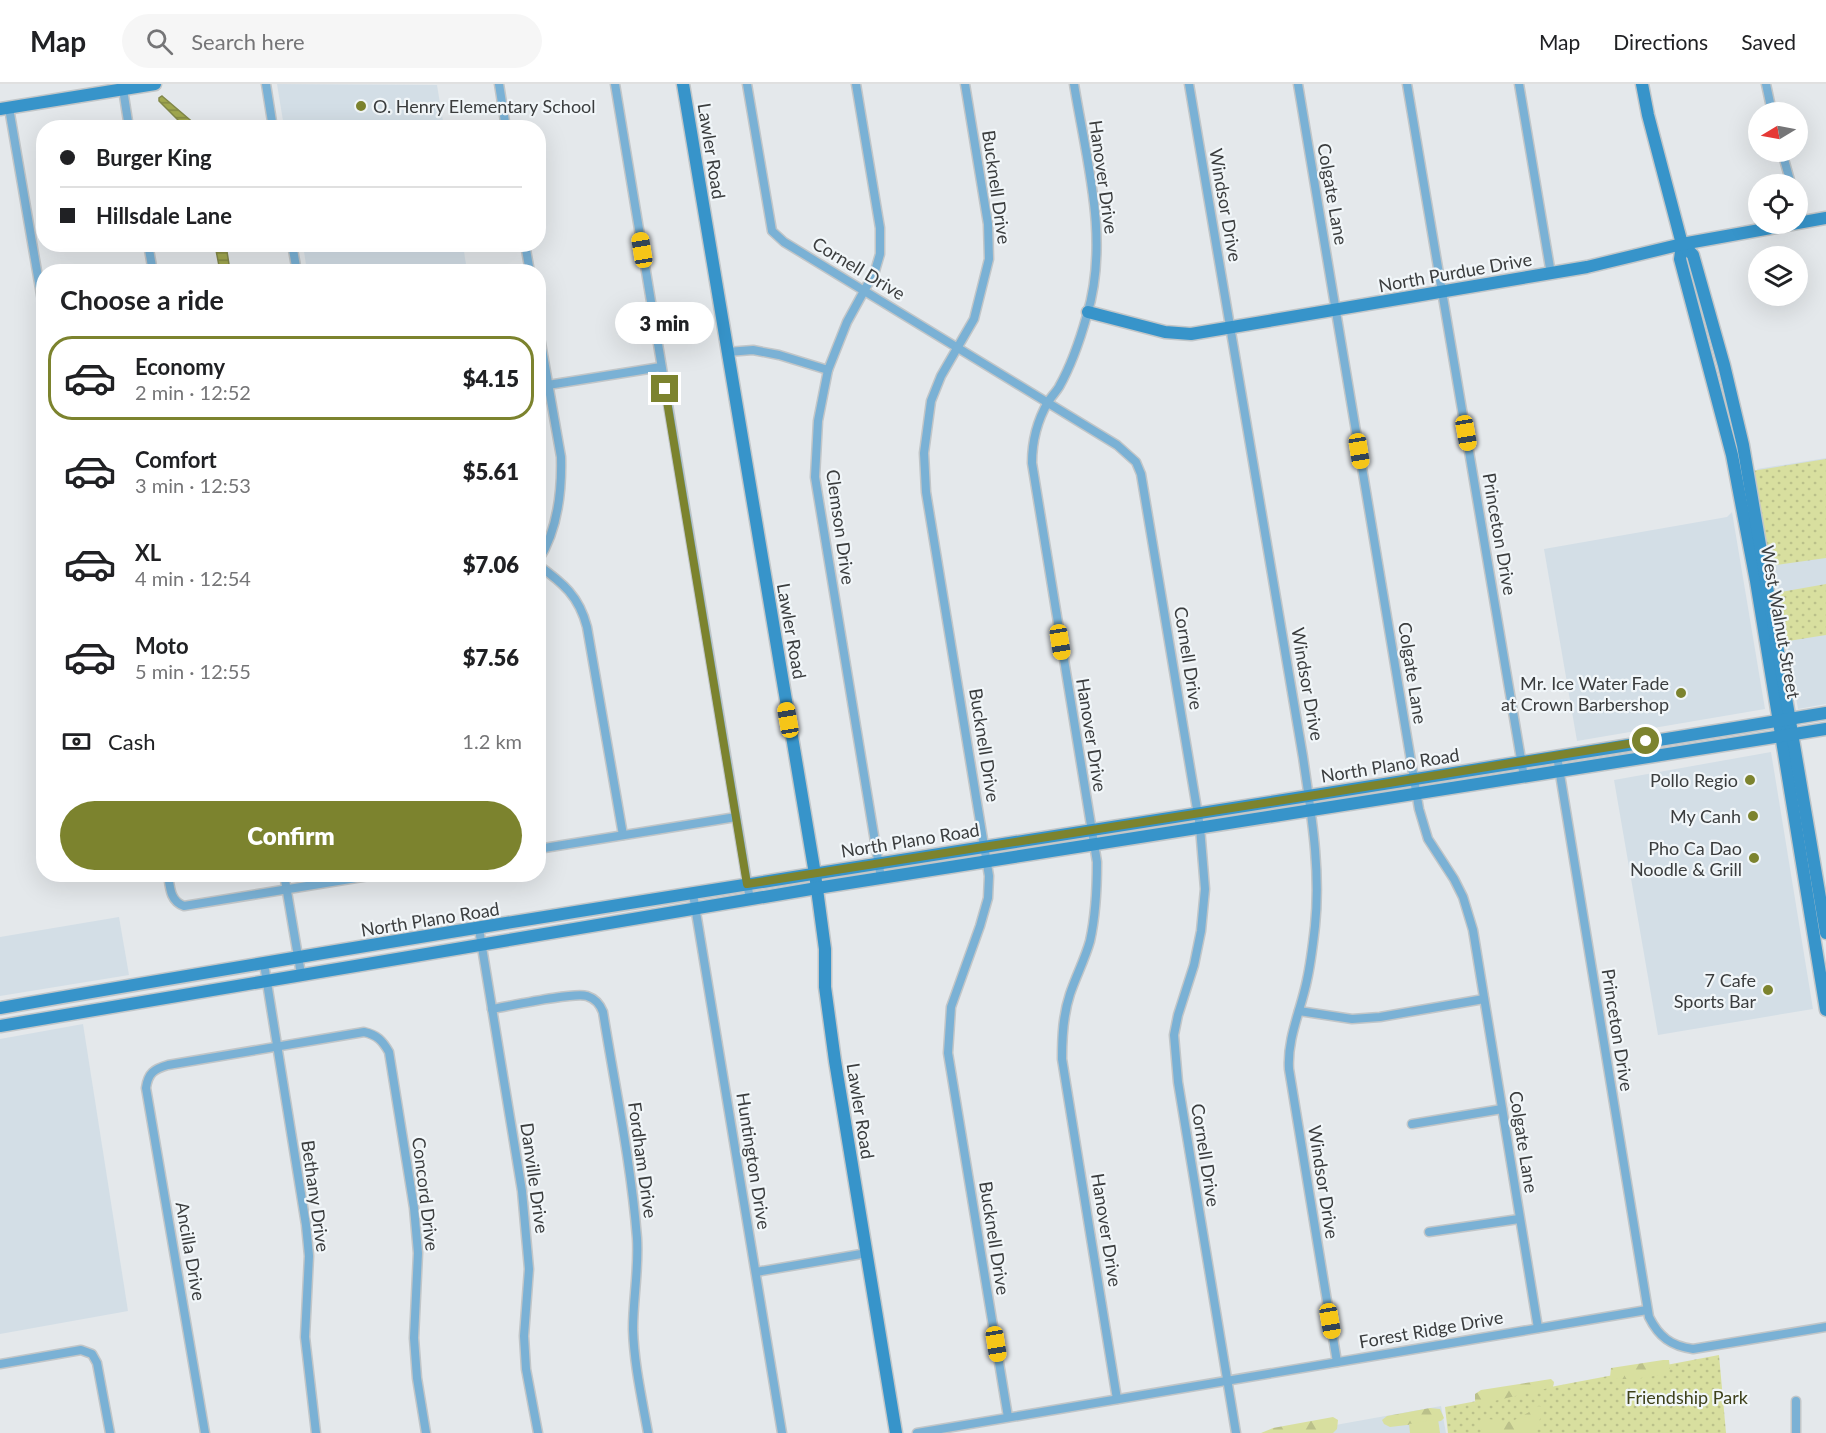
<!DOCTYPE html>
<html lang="en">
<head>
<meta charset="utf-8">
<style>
	:root { --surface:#fff; --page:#f6f6f6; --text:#202124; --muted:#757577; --line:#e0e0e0; --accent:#7c832e }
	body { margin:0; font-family:Lato,sans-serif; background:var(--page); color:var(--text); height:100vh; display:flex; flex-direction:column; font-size:22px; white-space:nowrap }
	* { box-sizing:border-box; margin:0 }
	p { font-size:20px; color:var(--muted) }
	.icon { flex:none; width:33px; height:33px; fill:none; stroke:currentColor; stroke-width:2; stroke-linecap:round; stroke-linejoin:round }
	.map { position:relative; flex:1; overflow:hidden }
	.details { position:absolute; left:36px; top:180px; width:510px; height:618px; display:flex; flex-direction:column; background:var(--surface); border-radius:24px; box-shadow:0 6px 24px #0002 }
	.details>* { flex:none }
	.banner { position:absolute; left:36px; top:36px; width:510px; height:132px; border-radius:24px; box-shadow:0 6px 24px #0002; display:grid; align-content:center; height:132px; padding:0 24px; background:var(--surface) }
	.needle { width:39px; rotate:260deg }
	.controls { position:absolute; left:1748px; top:18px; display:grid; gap:12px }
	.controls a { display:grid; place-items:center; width:60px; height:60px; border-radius:50%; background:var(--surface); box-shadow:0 6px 24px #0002; font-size:30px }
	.end { position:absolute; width:27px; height:27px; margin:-14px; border:8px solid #7c832e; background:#fff; box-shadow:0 0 0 3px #fff }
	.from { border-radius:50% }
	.bubble { position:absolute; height:42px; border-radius:21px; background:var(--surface); box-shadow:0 6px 24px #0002; font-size:20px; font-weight:800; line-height:42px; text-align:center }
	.car { position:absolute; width:18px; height:36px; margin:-18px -9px; border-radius:8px; box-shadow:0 0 4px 2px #0007; background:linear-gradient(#f5c518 24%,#345 0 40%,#f5c518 0 76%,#345 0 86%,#f5c518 0) }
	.banner b { display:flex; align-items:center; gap:21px; height:57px; font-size:22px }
	.banner b+b { border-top:2px solid var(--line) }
	.banner i { width:15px; height:15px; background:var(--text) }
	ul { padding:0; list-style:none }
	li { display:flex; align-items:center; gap:18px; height:84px; margin:0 12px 9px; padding:0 12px; border:3px solid transparent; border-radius:24px }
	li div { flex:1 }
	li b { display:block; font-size:22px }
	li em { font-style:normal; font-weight:800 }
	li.selected { border-color:var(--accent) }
	li>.icon { width:54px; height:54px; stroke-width:1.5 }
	h2 { padding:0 24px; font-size:27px; line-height:72px }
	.pay { display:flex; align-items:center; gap:15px; height:66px; padding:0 24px; font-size:22px }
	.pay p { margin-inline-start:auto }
	.button { display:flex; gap:12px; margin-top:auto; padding:12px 24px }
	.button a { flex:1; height:69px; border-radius:36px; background:var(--accent); color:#fff; font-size:24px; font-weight:800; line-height:69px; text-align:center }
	header { display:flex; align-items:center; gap:36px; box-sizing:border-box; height:84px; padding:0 30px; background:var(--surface); border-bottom:2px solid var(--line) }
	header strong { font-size:28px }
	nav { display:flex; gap:33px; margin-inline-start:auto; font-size:21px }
	.search { width:420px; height:54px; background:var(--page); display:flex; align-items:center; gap:15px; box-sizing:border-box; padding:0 21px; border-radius:33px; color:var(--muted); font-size:22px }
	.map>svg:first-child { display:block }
	.built { fill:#d3dee6 }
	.grass { fill:url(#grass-dots) }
	.forest { fill:url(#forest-firs) }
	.pitch { fill:#d8df9f }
	.water { fill:url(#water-rules); stroke:#82884a; stroke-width:1.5 }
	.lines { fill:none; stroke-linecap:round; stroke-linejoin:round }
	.street-casing { stroke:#c2c6c8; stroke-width:11 }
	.secondary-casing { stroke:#c2c6c8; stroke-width:15 }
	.street { stroke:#7ab1d5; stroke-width:8 }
	.secondary { stroke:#3794ca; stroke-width:12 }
	.route { stroke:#7c832e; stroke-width:8 }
	.poi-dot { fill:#7c832e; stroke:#f1f6f9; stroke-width:2 }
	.labels { text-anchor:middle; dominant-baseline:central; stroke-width:4.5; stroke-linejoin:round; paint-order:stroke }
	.poi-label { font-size:18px; fill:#3b3d3e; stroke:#f1f6f9; text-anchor:end }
	.street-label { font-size:18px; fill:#3b3d3e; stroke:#f1f6f9 }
	.park-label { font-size:18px; fill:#3e411b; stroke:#f1f6f9 }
</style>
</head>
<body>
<header>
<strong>Map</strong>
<div class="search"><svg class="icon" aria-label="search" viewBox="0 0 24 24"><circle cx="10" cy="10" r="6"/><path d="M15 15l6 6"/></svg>Search here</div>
<nav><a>Map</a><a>Directions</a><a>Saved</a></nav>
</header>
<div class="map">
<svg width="1826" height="1349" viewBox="0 0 1826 1349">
	<defs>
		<pattern id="grass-dots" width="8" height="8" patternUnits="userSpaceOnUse" patternTransform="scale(1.5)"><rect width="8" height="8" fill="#d8df9f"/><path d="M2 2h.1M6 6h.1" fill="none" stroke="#bac08a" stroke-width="1.8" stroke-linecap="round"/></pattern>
		<pattern id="forest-firs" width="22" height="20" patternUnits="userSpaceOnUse" patternTransform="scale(1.5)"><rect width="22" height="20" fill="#d8df9f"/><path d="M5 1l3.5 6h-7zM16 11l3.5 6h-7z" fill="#bac08a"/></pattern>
		<pattern id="water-rules" width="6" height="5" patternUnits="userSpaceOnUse" patternTransform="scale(1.5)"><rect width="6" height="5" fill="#a1a84f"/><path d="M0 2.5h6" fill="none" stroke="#848a43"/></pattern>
	</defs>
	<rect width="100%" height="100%" fill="#e4e8eb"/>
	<!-- built -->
	<g class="built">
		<path d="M277 0 437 1 444 43H284Z"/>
		<path d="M303 161H463L467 187H307Z"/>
		<path d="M1826 374V620L1798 625 1757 385Z"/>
		<path d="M1732 428 1765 625 1577 657 1544 465 1727 433Z"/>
		<path d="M1771 668 1813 925 1658 951 1614 696Z"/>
		<path d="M119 833 129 891 0 912V853Z"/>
		<path d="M83 940 128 1227 0 1250V955Z"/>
		<path d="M1441 1322 1446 1349H1291Z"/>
	</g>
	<!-- grass -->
	<g class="grass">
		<path d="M1826 375V474L1770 482 1752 387Z"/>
		<path d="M1826 500V551L1782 558 1775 509Z"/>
		<path d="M1719 1271 1726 1349H1448L1445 1323Z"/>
	</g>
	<!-- forest -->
	<g class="forest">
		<path d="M1663 1276H1669L1670 1284C1667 1286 1666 1289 1663 1290 1653 1293 1619 1298 1610 1293L1611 1284Z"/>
		<path d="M1551 1295 1554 1298 1553 1303 1481 1320 1475 1317V1310L1481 1306Z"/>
		<path d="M1539 1322 1543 1324V1329L1533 1349H1481L1483 1337C1491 1333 1494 1337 1502 1338 1515 1339 1528 1328 1539 1322Z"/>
		<path d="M1430 1324 1440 1325 1444 1334 1441 1337 1390 1343 1384 1340 1382 1336 1387 1332Z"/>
		<path d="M1333 1333 1338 1336 1337 1345 1333 1349H1261L1273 1344Z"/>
	</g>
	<!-- pitch -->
	<path class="pitch" d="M1438 1335 1440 1349H1410L1409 1340Z"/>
	<!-- water -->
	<g class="water">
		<path d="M162 12 196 41 198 43H185L159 17V14Z"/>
		<path d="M215 161H226L230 187H220Z"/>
	</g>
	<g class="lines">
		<!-- street casing -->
		<g class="street-casing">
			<g id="street">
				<path d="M266 0 273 44"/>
				<path d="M499 0 506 44"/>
				<path d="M615 0 750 816"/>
				<path d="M747 0 772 147 784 158 1117 361 1136 378 1141 390 1200 743 1205 805 1201 847 1194 881 1178 931 1174 951 1178 998 1236 1349"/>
				<path d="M856 0 880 144V170L875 187 847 238 828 286 818 337 815 393 881 794"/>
				<path d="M965 0 988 140 989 175 974 235 941 292 931 317 924 369 926 408 989 792 988 814 980 842 951 923 948 969 1008 1333"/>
				<path d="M1074 0C1086 75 1110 155 1087 231 1080 256 1072 280 1059 303 1056 308 1051 313 1048 318 1037 337 1032 357 1032 379L1097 778C1097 805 1096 830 1090 857 1085 875 1076 892 1070 910 1063 931 1062 952 1062 975L1117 1315"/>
				<path d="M1189 0 1303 673C1311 729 1321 785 1315 842 1313 860 1311 878 1307 896 1301 926 1287 954 1289 985L1337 1278"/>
				<path d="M1298 0 1419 725 1428 755 1454 795 1463 813 1473 846 1538 1244"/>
				<path d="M1407 0 1524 693"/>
				<path d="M1519 0 1551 190"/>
				<path d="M1766 0 1772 28"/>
				<path d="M123 5 129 44"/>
				<path d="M9 24 44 228"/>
				<path d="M1782 68 1791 100"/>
				<path d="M1797 122 1801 139"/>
				<path d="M148 160 153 188"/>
				<path d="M292 160 297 188"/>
				<path d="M525 160 530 188"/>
				<path d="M538 242 561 373C562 409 558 446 538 477"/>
				<path d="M727 268 753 266 779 271 828 286"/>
				<path d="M548 301 661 283"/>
				<path d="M538 481C563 499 579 512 587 543L623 751"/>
				<path d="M1557 672 1649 1233C1659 1253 1671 1262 1693 1265L1826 1243"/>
				<path d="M538 765 736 733"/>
				<path d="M168 790C170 804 170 817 184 822L381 790"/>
				<path d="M284 790 301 890"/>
				<path d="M693 810 782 1349"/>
				<path d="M479 845 522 1107 529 1185 524 1252 526 1285 538 1349"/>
				<path d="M264 880 306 1141 309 1172 305 1253 316 1349"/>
				<path d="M492 925C510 922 573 908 587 912 596 915 600 920 603 928 615 1003 631 1078 637 1154 639 1185 633 1215 633 1245 634 1280 642 1315 648 1349"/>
				<path d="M1299 927 1352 935 1380 933 1484 915"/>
				<path d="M1412 1040 1502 1025"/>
				<path d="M1429 1148 1519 1135"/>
				<path d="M756 1188 867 1169"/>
				<path d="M0 1280 81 1266 92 1270 97 1279 110 1349"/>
				<path d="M205 1349 146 1004C148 989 154 985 168 981L364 948C377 951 382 956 389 968L414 1124 418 1169 414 1254 417 1294 426 1349"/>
				<path d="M917 1349 1647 1226"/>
				<path d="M1796 1349V1317"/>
			</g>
		</g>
		<!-- secondary casing -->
		<g class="secondary-casing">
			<g id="secondary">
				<path d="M683 0 815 790 825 865V903L835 977 896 1349"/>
				<path d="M1642 0 1648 31 1682 160 1680 175 1732 371 1756 497 1826 926"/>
				<path d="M0 25 155 0"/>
				<path d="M1682 160 1693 171 1724 281 1743 361 1826 849"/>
				<path d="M1088 228 1165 248 1191 250 1587 183 1682 160 1826 134"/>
				<path d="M0 924C607 818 1218 729 1826 629"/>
				<path d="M0 942 817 804 1826 645"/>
			</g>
		</g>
		<!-- street -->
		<use href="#street" class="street"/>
		<!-- secondary -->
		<use href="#secondary" class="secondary"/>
	</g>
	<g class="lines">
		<!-- route -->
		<path class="route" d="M665 305 747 800 1309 712 1646 657"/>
	</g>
	<!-- markers -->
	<g class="poi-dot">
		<circle cx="361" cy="22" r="6"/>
		<circle cx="1681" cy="609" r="6"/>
		<circle cx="1750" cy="696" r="6"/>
		<circle cx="1753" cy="732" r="6"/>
		<circle cx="1754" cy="774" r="6"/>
		<circle cx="1768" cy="906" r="6"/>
	</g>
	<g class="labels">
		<!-- poi labels -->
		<g class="poi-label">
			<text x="373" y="22" text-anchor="start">O. Henry Elementary School</text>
			<text x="1669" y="599">Mr. Ice Water Fade<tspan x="1669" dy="21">at Crown Barbershop</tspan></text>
			<text x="1738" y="696">Pollo Regio</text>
			<text x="1741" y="732">My Canh</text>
			<text x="1742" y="764">Pho Ca Dao<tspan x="1742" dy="21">Noodle &amp; Grill</tspan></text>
			<text x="1756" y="896">7 Cafe<tspan x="1756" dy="21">Sports Bar</tspan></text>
		</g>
		<!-- street labels -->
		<g class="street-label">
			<text transform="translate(712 67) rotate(81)">Lawler Road</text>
			<text transform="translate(1104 93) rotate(82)">Hanover Drive</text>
			<text transform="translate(997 103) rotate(82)">Bucknell Drive</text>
			<text transform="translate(1333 110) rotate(80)">Colgate Lane</text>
			<text transform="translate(1226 121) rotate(80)">Windsor Drive</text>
			<text transform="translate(859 184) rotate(31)">Cornell Drive</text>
			<text transform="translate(1455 188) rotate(-10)">North Purdue Drive</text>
			<text transform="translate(841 443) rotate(82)">Clemson Drive</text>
			<text transform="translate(1500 450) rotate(80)">Princeton Drive</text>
			<text transform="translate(1781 538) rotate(80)">West Walnut Street</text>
			<text transform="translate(792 547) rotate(80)">Lawler Road</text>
			<text transform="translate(1189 574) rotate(81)">Cornell Drive</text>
			<text transform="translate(1413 589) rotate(81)">Colgate Lane</text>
			<text transform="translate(1308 600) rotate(80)">Windsor Drive</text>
			<text transform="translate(1092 651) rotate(81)">Hanover Drive</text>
			<text transform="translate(985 661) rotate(81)">Bucknell Drive</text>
			<text transform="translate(1390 681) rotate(-9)">North Plano Road</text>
			<text transform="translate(910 756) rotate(-9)">North Plano Road</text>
			<text transform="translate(430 835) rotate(-9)">North Plano Road</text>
			<text transform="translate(1618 946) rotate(81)">Princeton Drive</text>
			<text transform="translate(861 1027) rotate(81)">Lawler Road</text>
			<text transform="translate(1524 1058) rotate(81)">Colgate Lane</text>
			<text transform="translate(1206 1071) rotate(81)">Cornell Drive</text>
			<text transform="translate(643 1076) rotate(82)">Fordham Drive</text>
			<text transform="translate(754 1077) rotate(81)">Huntington Drive</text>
			<text transform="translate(535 1094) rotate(82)">Danville Drive</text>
			<text transform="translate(1324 1098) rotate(81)">Windsor Drive</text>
			<text transform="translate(426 1110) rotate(83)">Concord Drive</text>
			<text transform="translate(316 1112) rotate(82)">Bethany Drive</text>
			<text transform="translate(1107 1146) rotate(81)">Hanover Drive</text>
			<text transform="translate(995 1154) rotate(81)">Bucknell Drive</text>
			<text transform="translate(191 1167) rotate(80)">Ancilla Drive</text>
			<text transform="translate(1431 1245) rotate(-10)">Forest Ridge Drive</text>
		</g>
		<!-- park labels -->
		<g class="park-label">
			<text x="1687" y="1313">Friendship Park</text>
		</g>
	</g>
</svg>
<div class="controls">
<a><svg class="needle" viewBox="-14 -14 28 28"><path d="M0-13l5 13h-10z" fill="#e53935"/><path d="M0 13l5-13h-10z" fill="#757577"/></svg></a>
<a><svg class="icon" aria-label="locate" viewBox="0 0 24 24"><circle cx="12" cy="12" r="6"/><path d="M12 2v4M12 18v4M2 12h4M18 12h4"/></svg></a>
<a><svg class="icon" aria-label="layers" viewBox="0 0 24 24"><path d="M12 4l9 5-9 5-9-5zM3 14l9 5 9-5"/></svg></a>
</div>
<i class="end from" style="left:1646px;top:657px"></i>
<i class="end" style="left:665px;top:305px"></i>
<div class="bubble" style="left:615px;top:218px;width:99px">3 min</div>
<i class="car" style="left:642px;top:166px;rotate:351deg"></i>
<i class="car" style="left:1466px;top:349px;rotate:170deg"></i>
<i class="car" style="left:1359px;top:367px;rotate:171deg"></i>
<i class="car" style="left:1060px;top:558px;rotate:171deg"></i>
<i class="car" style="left:788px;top:636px;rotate:350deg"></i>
<i class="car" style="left:1330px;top:1237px;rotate:170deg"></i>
<i class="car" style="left:996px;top:1260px;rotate:171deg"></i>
<div class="banner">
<b><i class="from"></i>Burger King</b>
<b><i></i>Hillsdale Lane</b>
</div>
<section class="details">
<h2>Choose a ride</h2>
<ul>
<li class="selected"><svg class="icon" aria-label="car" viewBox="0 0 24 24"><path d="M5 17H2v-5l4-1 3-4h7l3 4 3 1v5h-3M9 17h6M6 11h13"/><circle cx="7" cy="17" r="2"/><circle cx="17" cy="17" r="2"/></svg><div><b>Economy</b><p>2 min · 12:52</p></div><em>$4.15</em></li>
<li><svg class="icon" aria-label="car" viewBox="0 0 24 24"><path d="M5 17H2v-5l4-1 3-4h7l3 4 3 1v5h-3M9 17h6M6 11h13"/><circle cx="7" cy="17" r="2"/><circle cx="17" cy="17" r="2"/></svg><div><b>Comfort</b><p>3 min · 12:53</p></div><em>$5.61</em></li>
<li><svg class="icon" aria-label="car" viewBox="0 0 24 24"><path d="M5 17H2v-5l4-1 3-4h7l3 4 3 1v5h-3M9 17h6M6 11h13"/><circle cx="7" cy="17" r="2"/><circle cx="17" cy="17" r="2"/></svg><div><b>XL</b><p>4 min · 12:54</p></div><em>$7.06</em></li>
<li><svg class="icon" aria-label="car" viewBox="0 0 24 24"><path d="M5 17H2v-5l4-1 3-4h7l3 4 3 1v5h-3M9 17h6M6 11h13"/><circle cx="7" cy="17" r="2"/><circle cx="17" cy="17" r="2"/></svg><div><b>Moto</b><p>5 min · 12:55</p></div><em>$7.56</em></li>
</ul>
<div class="pay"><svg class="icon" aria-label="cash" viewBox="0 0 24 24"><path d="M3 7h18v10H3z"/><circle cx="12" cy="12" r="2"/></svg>Cash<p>1.2 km</p></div>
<div class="button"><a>Confirm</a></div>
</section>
</div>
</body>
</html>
